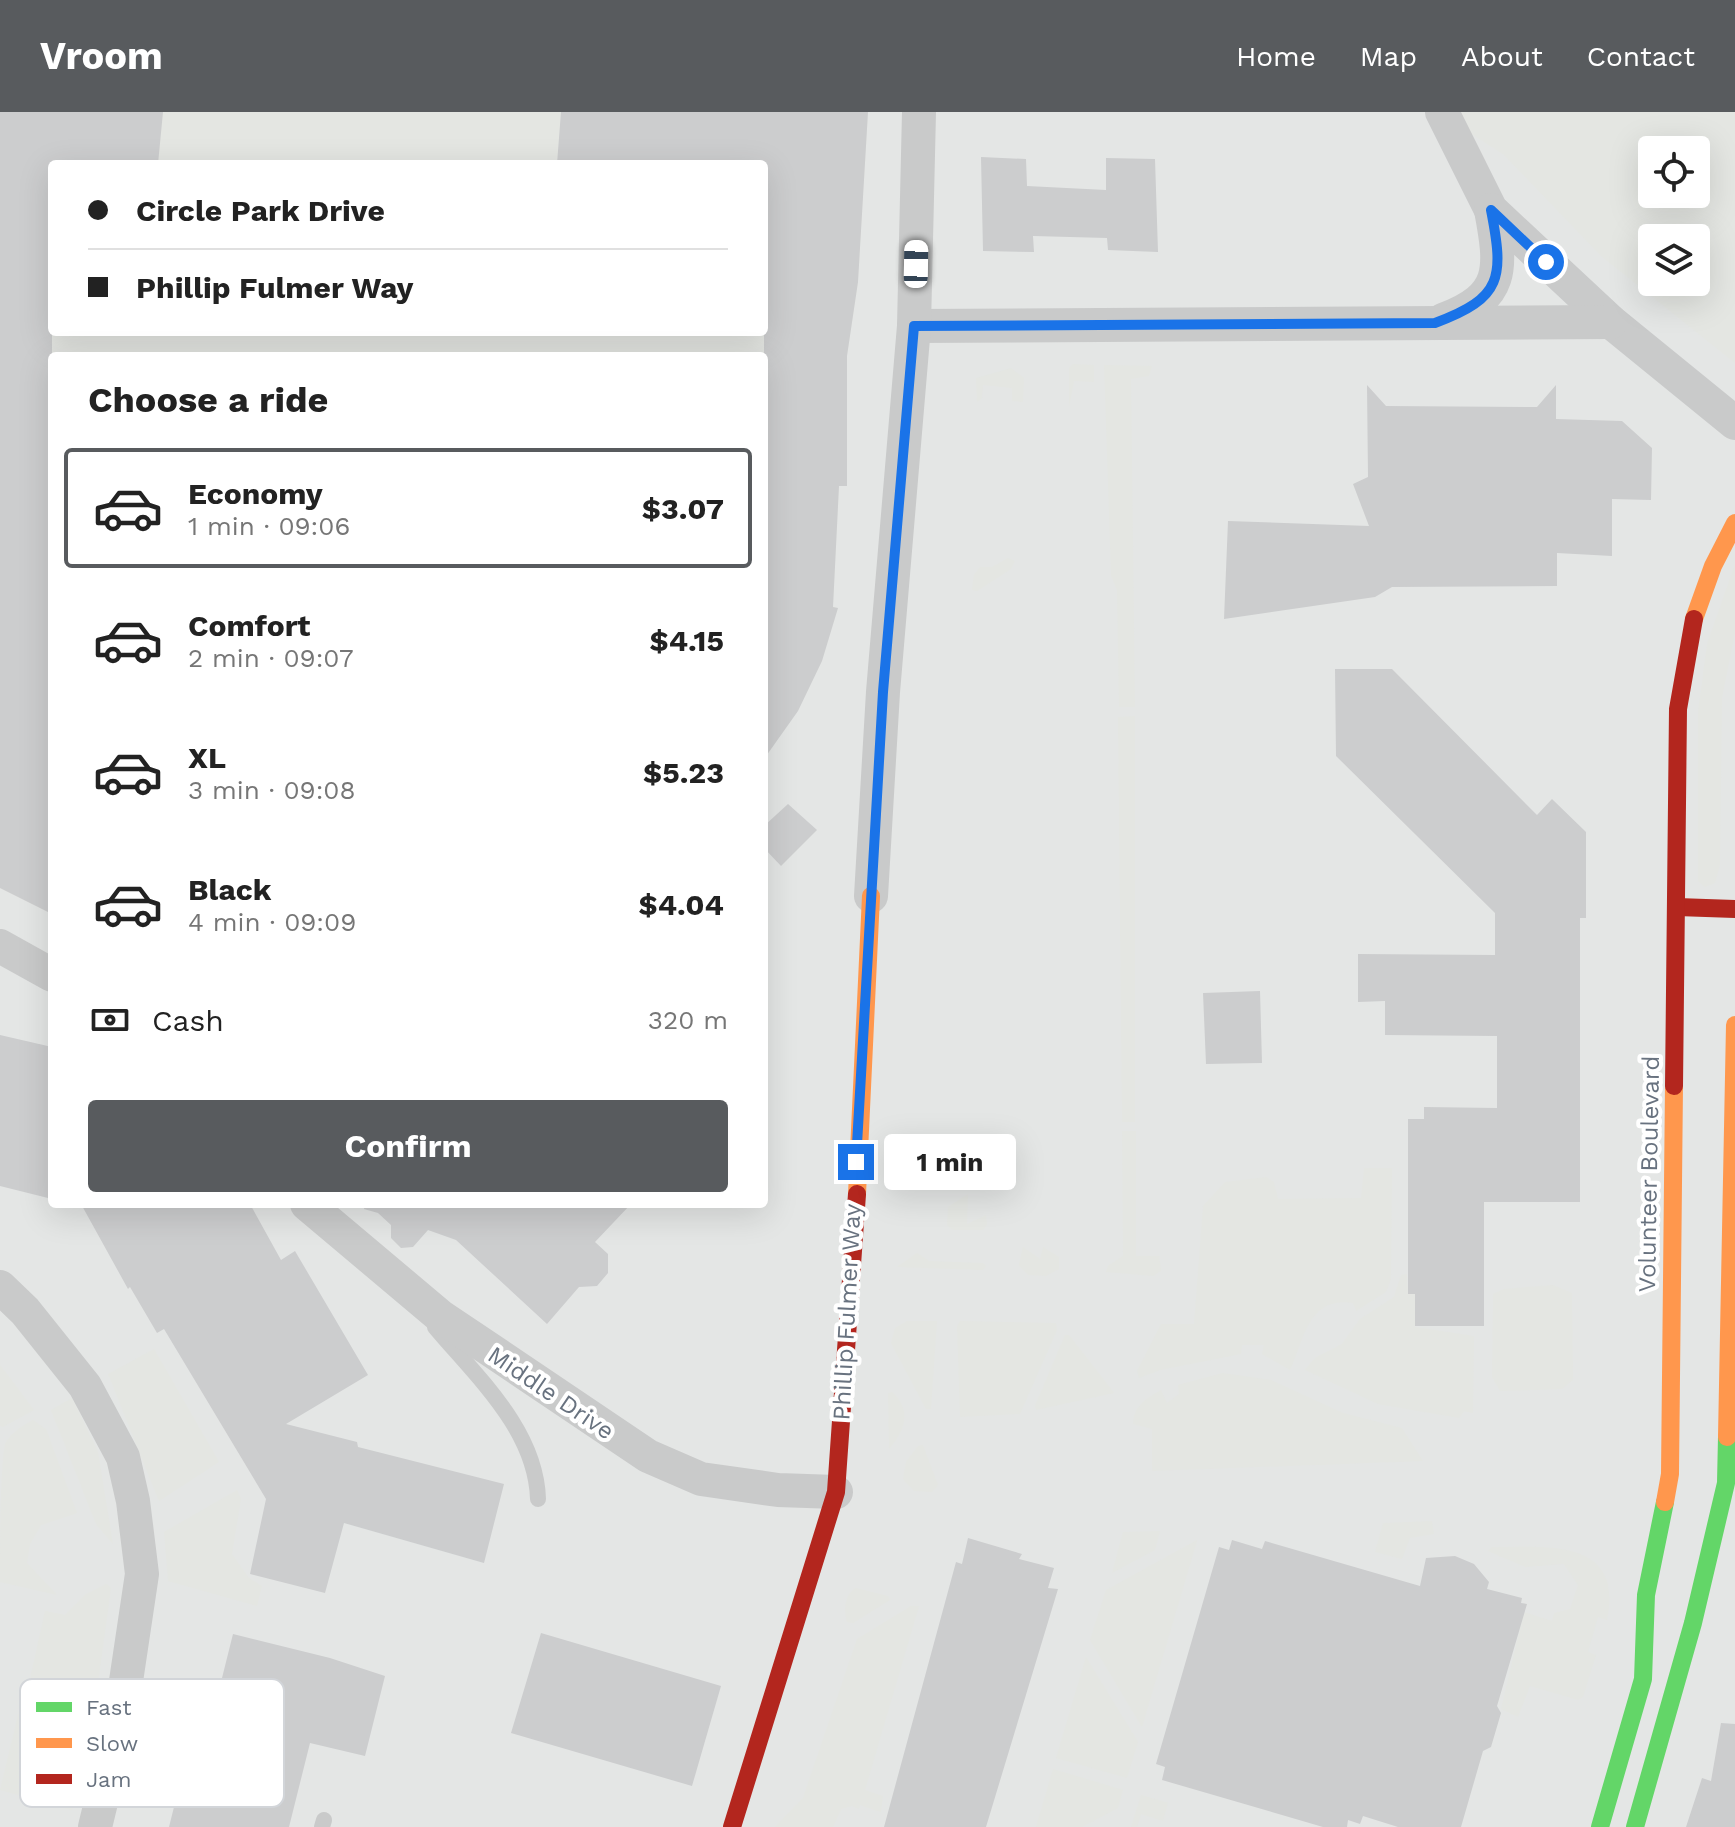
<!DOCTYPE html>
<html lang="en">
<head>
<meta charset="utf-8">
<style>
	:root { --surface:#fff; --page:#f2f2f2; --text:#222; --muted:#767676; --line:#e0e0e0; --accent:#585b5e }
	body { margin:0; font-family:"Work Sans",sans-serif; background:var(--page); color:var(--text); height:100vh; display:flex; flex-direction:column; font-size:30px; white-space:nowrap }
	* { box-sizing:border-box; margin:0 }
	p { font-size:26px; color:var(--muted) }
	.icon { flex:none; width:44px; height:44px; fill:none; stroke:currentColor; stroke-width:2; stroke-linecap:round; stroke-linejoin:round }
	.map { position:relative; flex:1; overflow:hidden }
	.panel { position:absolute; left:48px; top:240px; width:720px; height:856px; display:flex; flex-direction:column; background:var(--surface); border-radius:8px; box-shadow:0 8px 32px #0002 }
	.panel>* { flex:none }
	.hud { position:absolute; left:48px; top:48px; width:720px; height:176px; border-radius:8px; box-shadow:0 8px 32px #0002; display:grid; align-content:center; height:176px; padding:0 40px; background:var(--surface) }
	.controls { position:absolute; left:1638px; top:24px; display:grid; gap:16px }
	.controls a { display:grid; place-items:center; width:72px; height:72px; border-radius:8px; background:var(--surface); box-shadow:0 8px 32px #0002; font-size:40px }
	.end { position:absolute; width:36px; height:36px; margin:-18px; border:10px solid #1a73e8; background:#fff; box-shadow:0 0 0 4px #fff }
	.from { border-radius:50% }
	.bubble { position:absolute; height:56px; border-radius:8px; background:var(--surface); box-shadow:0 8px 32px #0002; font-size:26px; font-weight:700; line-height:56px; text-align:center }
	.car { position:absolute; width:24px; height:48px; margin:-24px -12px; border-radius:10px; box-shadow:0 0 6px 2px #0007; background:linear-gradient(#fff 24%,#345 0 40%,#fff 0 76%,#345 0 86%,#fff 0) }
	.hud b { display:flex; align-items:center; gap:28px; height:76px; font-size:30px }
	.hud b+b { border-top:2px solid var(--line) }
	.hud i { width:20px; height:20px; background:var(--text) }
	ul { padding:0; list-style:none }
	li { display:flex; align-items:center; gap:24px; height:120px; margin:0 16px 12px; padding:0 24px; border:4px solid transparent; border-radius:8px }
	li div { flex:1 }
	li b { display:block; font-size:30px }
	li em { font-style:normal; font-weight:700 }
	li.selected { border-color:var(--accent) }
	li>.icon { width:72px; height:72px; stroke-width:1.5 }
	h2 { padding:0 40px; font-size:36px; line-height:96px }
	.pay { display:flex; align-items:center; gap:20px; height:88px; padding:0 40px; font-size:30px }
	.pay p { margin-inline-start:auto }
	.cta { display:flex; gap:16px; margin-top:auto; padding:16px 40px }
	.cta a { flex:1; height:92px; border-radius:8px; background:var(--accent); color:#fff; font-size:32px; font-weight:700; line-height:92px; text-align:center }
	header { display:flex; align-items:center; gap:48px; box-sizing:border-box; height:112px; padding:0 40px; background:var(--accent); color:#fff }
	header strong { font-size:38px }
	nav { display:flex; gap:44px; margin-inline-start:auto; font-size:28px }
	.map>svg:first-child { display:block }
	.built { fill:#e4e6e5; fill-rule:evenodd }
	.green { fill:#e4e6e2; fill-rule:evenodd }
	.building { fill:#cccdce }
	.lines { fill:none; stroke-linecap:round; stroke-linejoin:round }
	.lane { stroke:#c9caca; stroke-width:16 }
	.street { stroke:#c9caca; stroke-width:34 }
	.fast { stroke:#63d668; stroke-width:18 }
	.slow { stroke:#ff974d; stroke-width:18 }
	.jam { stroke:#b3261e; stroke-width:18 }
	.route { stroke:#1a73e8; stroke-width:10 }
	.labels { text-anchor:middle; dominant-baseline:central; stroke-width:8; stroke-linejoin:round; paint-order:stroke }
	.street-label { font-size:24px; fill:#68727f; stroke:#fff }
	.key { fill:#fff; stroke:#d2d5d9; stroke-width:2 }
	.key-label { font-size:22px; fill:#68727f }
</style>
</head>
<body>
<header>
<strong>Vroom</strong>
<nav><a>Home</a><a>Map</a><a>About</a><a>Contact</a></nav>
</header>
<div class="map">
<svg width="1735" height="1715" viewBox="0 0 1735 1715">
	<rect width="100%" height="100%" fill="#f4f4f3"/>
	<!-- built -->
	<path class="built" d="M0 0H1735V1715H0ZM1652 38H1696V82H1652ZM52 52H764V220H52ZM1652 126H1696V170H1652ZM52 244H764V1092H52Z"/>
	<!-- green -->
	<g class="green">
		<path d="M0 0H868L858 170 847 244V374H839L833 491 826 493 838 496C821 551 799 596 766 644L764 646V244H52V802L0 776ZM52 52H764V220H52Z"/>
		<path d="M1457 0H1735V251L1601 144 1503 42 1470 21ZM1652 38H1696V82H1652ZM1652 126H1696V170H1652Z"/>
		<path d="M1073 252 1094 253V270L1074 269 1069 294V256Z"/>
		<path d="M1104 253 1152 254 1149 264 1131 267 1135 595H1119L1117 478 1111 463Z"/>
		<path d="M1011 256 1024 266 1023 290 1012 289V276L983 273 982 286 977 290 976 266Z"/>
		<path d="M1008 446 1015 449 1011 457 977 479 972 478 974 463 980 455H992Z"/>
		<path d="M1735 452V520L1722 585 1720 753 1715 771 1705 775 1698 769V600L1707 532Z"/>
		<path d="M1135 604V1010H1122L1118 605Z"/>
		<path d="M1122 1019H1136V1144H1159L1161 1159 1153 1164 1106 1160 1108 1154 1123 1144Z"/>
		<path d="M1364 1056H1392L1391 1167 1386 1180 1356 1199 1353 1191C1308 1184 1305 1226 1290 1258L1262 1242 1264 1233H1242L1241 1242 1160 1258 1139 1266 1137 1259 1161 1212H1194L1203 1094 1225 1070 1266 1065 1274 1070 1278 1087 1361 1086Z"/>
		<path d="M968 1082 967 1112 986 1103 987 1112 983 1118H953L947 1113 948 1095Z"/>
		<path d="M1023 1135 1040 1147 1043 1135 1059 1145V1157L1046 1164 1028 1163 1019 1153Z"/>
		<path d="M917 1141 929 1149 983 1151 986 1154 983 1158 897 1155Z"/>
		<path d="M1407 1162 1408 1181 1415 1182V1215L1474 1224 1473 1301 1464 1299 1459 1306 1378 1292 1305 1258 1315 1246 1342 1232 1360 1207 1394 1185 1401 1163Z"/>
		<path d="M1553 1173 1572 1181 1573 1268 1562 1277 1500 1279 1492 1265 1493 1182 1504 1177Z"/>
		<path d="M907 1209H937L931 1297H926L891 1231 895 1216Z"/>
		<path d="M960 1209 1056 1211 1057 1218 1020 1302 960 1305 957 1214Z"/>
		<path d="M1065 1223H1069L1114 1281 1036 1298 1035 1294Z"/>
		<path d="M154 1237 219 1350 159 1389 108 1262Z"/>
		<path d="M0 1253 34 1298 3 1315 0 1314Z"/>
		<path d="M1223 1261 1271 1268 1343 1301 1402 1316 1423 1349 1152 1359V1317L1133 1312C1134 1293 1146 1287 1161 1278L1167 1291 1179 1282 1178 1273Z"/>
		<path d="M892 1280C913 1299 904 1319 889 1337L888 1281Z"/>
		<path d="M72 1286 98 1340 113 1432 96 1412 51 1298Z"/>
		<path d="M33 1308 46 1317 77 1401 41 1413 30 1432 27 1451 57 1483 0 1470C0 1437 0 1359 5 1332 11 1321 22 1314 33 1308Z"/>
		<path d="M923 1333 938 1373 932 1380 914 1379 903 1367 906 1350 918 1334Z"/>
		<path d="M237 1378 241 1387 232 1442 249 1466 262 1474 257 1494 168 1469 164 1420Z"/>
		<path d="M1432 1409 1434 1422 1410 1426 1402 1447 1375 1440 1383 1411Z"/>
		<path d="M1160 1419 1155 1438 1112 1461 1123 1420Z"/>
		<path d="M1197 1428V1429L1142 1615 1090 1528 1106 1478Z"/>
		<path d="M1492 1435C1548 1435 1624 1426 1607 1508L1598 1505 1588 1540 1596 1543 1583 1585 1578 1588 1530 1574 1518 1605 1501 1597 1524 1500 1552 1509 1554 1501 1570 1497 1578 1473 1564 1452 1525 1455 1488 1439Z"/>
		<path d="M106 1472 111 1476 95 1593 28 1576 45 1499 65 1503 86 1482Z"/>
		<path d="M856 1476 888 1484 890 1488 853 1511 847 1510C843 1498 845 1482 856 1476Z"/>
		<path d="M911 1494H919L865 1678 883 1684 881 1700 860 1693 859 1697 852 1694 841 1697 833 1715H775L803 1686 857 1527Z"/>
		<path d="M1086 1545 1138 1630 1127 1666 1056 1646Z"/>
		<path d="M20 1595 91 1614 72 1698 0 1678Z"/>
		<path d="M1053 1657 1123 1678 1118 1696 1082 1715H1036Z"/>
		<path d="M1141 1683 1168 1691 1163 1709 1141 1702 1137 1715H1131Z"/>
	</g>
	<!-- building -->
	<g class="building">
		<path d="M0 0H163L158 52H52V802L0 776Z"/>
		<path d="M561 0H868L858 170 847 244V374H839L833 495 838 496 822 549 798 599 764 647V52H557Z"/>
		<path d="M981 45 1026 47 1027 74 1106 78V46L1155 47 1158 140 1108 138 1107 126 1033 124 1034 140 983 139Z"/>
		<path d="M1367 273 1386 294 1537 295 1556 273V307L1622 309 1652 336 1651 388 1612 387V444L1557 441V474L1392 475 1375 485 1224 507 1228 409 1369 414 1353 372 1368 365Z"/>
		<path d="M1335 557H1392L1537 703 1552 687 1586 720V806H1580V1090H1484V1214H1415V1182H1408V1007H1424V995L1497 996V924L1385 923V889L1358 890V842L1495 843V801L1336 644Z"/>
		<path d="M788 692 817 718 781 754 764 736V714Z"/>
		<path d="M1260 879 1262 951 1206 952 1203 881Z"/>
		<path d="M0 923 52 935V1087L0 1074Z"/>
		<path d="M81 1092H250L281 1148 295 1139 368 1263 286 1312 357 1330 358 1335 504 1372 484 1451 344 1411 325 1481 250 1462 266 1387 164 1217 157 1221 130 1175 128 1177Z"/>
		<path d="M365 1092H631L595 1130 608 1142V1161L597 1174 579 1175 547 1212 456 1128 428 1118 413 1135 401 1136 391 1126V1113L378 1101 364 1097Z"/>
		<path d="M968 1426 1022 1442 1019 1447 1054 1456 1048 1476 1058 1477 986 1715H884L956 1450 962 1452Z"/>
		<path d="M1232 1428 1262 1437 1265 1429 1420 1474 1426 1446 1455 1444 1474 1452 1489 1470 1487 1477 1522 1486 1521 1491 1527 1492 1497 1594 1501 1601 1491 1635 1483 1639 1461 1715H1398L1363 1704 1360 1712 1348 1708 1347 1715H1323L1162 1668 1165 1655 1156 1652 1219 1435 1229 1438Z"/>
		<path d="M541 1521 721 1574 692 1674 511 1621Z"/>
		<path d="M233 1522 330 1546 385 1564 365 1644 310 1631 289 1715H169L181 1667 196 1670Z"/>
		<path d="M1721 1611 1735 1612V1715H1686L1702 1666 1711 1669Z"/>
	</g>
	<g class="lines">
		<!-- lane -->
		<g class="lane">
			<path d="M435 1215C477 1265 536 1318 538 1387"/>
			<path d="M322 1715 324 1708"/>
		</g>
		<!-- street -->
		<g class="street">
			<path d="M1442 0 1491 98 1611 210 1735 311"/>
			<path d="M1443 208C1505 185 1502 157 1491 98"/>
			<path d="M914 214 1611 210"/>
			<path d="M871 784 883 580 914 214 919 0"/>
			<path d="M0 834 52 863"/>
			<path d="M307 1092 440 1204 648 1344 701 1367 778 1378 836 1380"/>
			<path d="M0 1175 25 1199 85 1274 123 1345 133 1389 142 1462 119 1616 95 1715"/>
		</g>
		<!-- fast -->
		<g class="fast">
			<path d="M1600 1715 1643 1567 1646 1483 1665 1390"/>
			<path d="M1635 1715 1693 1511 1726 1371 1727 1325"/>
		</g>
		<!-- slow -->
		<g class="slow">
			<path d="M1694 507 1713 454 1735 411"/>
			<path d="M857 1082 871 784"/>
			<path d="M1727 1325 1735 913"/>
			<path d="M1665 1390 1670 1362 1674 974"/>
		</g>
		<!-- jam -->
		<g class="jam">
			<path d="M1677 795 1735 797"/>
			<path d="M1674 974 1678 597 1694 507"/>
			<path d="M732 1715 836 1380 857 1082"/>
		</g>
	</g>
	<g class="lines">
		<!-- route -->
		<path class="route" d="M856 1050 883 580 914 214 1435 211C1503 186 1504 165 1491 98L1546 150"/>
	</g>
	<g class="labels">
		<!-- street labels -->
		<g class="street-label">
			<text transform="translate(1649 1062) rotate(-89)">Volunteer Boulevard</text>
			<text transform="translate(847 1200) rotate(-87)">Phillip Fulmer Way</text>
			<text transform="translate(551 1281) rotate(34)">Middle Drive</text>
		</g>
	</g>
	<!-- legend -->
	<rect x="20" y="1567" width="264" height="128" rx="12" class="key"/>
	<rect x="36" y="1590" width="36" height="10" fill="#63d668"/>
	<rect x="36" y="1626" width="36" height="10" fill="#ff974d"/>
	<rect x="36" y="1662" width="36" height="10" fill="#b3261e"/>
	<g class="key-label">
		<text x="86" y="1603">Fast</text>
		<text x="86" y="1639">Slow</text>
		<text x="86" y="1675">Jam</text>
	</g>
</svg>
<div class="controls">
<a><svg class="icon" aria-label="locate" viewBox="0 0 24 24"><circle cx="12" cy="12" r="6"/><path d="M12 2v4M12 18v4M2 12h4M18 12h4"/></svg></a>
<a><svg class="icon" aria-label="layers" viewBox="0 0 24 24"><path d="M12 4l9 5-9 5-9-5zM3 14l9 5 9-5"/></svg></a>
</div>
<i class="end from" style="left:1546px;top:150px"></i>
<i class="end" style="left:856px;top:1050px"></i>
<div class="bubble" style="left:884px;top:1022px;width:132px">1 min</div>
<i class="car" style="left:916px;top:152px;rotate:1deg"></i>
<div class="hud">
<b><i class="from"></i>Circle Park Drive</b>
<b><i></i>Phillip Fulmer Way</b>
</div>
<section class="panel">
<h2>Choose a ride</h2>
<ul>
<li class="selected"><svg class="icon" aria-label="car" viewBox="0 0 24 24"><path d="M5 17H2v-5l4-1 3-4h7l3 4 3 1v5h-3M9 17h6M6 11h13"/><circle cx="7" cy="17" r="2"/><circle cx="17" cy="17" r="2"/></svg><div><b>Economy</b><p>1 min · 09:06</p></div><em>$3.07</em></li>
<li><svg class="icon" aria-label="car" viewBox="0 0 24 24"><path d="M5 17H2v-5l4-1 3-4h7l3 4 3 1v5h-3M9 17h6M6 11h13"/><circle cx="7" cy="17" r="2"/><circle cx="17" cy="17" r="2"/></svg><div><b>Comfort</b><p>2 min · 09:07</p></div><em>$4.15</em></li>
<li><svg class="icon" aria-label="car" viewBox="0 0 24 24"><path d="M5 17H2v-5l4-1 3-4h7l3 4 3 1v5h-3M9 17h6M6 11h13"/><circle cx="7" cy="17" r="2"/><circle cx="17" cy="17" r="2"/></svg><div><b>XL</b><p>3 min · 09:08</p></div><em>$5.23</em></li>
<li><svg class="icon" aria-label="car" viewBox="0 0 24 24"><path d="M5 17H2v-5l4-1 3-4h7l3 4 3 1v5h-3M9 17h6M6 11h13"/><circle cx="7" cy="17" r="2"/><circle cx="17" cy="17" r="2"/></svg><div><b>Black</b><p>4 min · 09:09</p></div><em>$4.04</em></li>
</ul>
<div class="pay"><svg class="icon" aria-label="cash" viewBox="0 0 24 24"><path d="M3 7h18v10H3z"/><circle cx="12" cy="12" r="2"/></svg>Cash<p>320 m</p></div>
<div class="cta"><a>Confirm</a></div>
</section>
</div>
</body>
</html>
